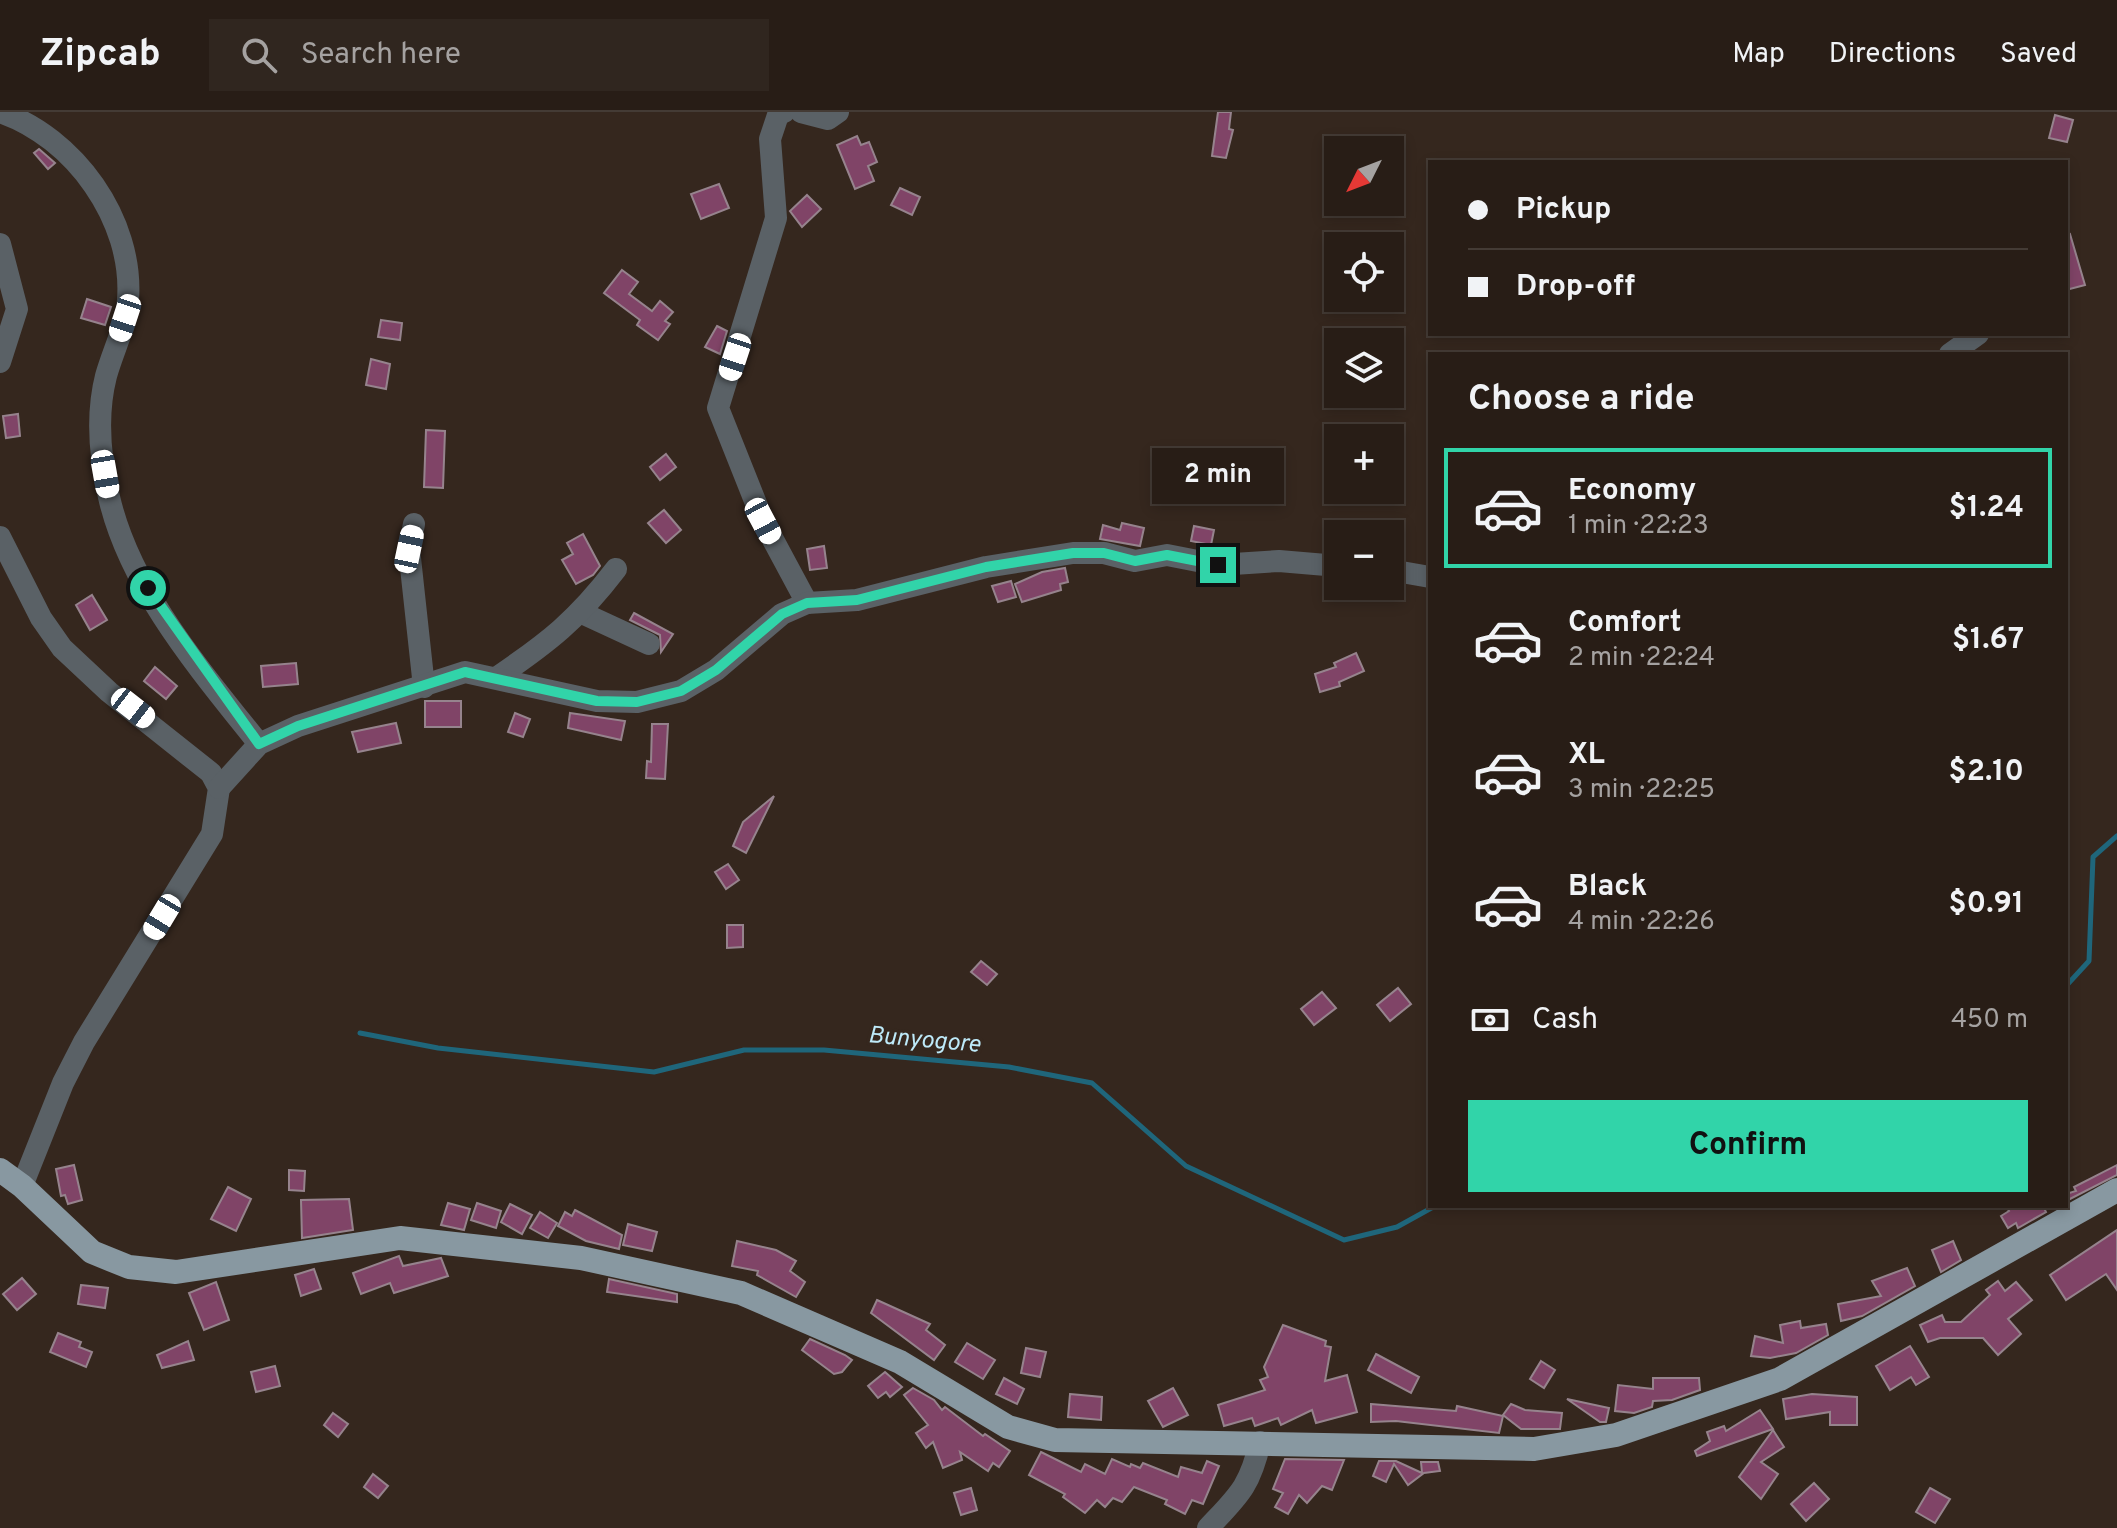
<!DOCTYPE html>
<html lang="en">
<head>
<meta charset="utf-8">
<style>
	:root { --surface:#281d16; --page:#30261f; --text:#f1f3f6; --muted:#a5a2a1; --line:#443b35; --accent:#31d4a9 }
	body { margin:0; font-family:Overpass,sans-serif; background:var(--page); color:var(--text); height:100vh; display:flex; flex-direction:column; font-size:30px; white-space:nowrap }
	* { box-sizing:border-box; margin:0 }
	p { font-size:26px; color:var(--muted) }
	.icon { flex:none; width:44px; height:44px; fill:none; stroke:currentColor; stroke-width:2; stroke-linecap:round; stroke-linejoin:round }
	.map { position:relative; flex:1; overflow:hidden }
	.details { position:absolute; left:1428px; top:240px; width:640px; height:856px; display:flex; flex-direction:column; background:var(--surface); border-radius:0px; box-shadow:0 4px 12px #0003,0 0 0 2px var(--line) }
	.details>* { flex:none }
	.hud { position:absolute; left:1428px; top:48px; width:640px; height:176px; border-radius:0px; box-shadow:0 4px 12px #0003,0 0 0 2px var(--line); display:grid; align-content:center; height:176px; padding:0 40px; background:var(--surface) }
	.needle { width:52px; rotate:228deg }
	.buttons { position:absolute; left:1324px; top:24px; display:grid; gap:16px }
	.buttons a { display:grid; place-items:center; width:80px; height:80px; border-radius:0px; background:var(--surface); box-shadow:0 4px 12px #0003,0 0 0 2px var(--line); font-size:40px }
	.end { position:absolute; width:36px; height:36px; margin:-18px; border:10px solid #31d4a9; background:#111; box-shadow:0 0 0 4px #111 }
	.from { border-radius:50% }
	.bubble { position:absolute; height:56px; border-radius:0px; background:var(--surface); box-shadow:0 4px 12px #0003,0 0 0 2px var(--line); font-size:26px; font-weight:700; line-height:56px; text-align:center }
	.car { position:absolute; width:24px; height:48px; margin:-24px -12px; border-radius:10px; box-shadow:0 0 6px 2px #0007; background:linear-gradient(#fff 24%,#345 0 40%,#fff 0 76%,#345 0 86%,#fff 0) }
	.hud b { display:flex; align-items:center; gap:28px; height:76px; font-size:30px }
	.hud b+b { border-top:2px solid var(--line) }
	.hud i { width:20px; height:20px; background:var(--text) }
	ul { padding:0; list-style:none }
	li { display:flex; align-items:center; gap:24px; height:120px; margin:0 16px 12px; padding:0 24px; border:4px solid transparent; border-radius:0px }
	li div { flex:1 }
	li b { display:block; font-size:30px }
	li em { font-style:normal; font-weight:700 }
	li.active { border-color:var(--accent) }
	li>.icon { width:72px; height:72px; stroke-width:1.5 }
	h2 { padding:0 40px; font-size:36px; line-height:96px }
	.pay { display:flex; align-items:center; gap:20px; height:88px; padding:0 40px; font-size:30px }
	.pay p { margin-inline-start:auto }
	.cta { display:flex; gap:16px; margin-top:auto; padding:16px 40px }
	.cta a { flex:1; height:92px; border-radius:0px; background:var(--accent); color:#111; font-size:32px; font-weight:700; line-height:92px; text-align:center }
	header { display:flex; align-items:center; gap:48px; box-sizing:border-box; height:112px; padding:0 40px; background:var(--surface); border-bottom:2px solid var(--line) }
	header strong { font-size:38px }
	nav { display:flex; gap:44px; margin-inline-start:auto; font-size:28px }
	.search { width:560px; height:72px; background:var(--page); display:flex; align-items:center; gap:20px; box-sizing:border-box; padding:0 28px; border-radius:0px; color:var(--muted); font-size:30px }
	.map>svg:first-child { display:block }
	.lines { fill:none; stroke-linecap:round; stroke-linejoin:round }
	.stream { stroke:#1f667b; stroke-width:5 }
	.building { fill:#804467; stroke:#96838d; stroke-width:2 }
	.minor { stroke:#5a6166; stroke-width:22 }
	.major { stroke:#8898a1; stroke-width:24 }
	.route { stroke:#31d4a9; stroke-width:10 }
	.labels { text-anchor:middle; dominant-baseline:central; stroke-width:7; stroke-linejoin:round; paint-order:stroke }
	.water-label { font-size:24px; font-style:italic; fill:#beeaf9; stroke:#35271e }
</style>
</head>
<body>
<header>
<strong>Zipcab</strong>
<div class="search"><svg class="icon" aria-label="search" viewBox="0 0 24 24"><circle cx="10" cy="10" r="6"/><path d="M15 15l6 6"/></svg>Search here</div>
<nav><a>Map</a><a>Directions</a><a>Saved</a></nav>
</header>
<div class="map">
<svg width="2117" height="1416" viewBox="0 0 2117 1416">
	<rect width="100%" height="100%" fill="#35271e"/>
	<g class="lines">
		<!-- stream -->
		<g class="stream">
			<path d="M2066 874 2089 849 2093 745 2117 724"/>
			<path d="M360 921 438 936 654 960 744 938H824L1009 955 1092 971 1186 1054 1344 1128 1397 1115 1435 1094"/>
		</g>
	</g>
	<!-- building -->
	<g class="building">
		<path d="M1218 0H1231L1229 17 1233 18 1226 46 1212 44Z"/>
		<path d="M2055 3 2073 8 2067 30 2049 26Z"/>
		<path d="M857 24 861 33 869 30 877 50 868 54 874 69 855 77 837 33Z"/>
		<path d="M39 37 55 51 48 57 34 41Z"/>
		<path d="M719 72 729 96 701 107 691 82Z"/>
		<path d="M900 76 920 85 912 103 891 93Z"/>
		<path d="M807 83 821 97 802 115 790 99Z"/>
		<path d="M2070 122 2085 173 2066 178V123Z"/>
		<path d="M622 158 638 170 629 182 652 199 660 189 673 200 665 209 670 212 658 228 637 213 640 208 604 181Z"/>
		<path d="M87 187 111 195 105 213 81 206Z"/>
		<path d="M381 208 402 211 400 228 378 225Z"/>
		<path d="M717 214 727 219 720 242 705 235Z"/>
		<path d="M371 247 390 252 386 277 366 273Z"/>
		<path d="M18 302 20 324 6 326 3 304Z"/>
		<path d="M426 318 445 319 443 376 424 375Z"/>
		<path d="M666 342 676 355 660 368 650 355Z"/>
		<path d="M664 398 681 418 666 431 648 411Z"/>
		<path d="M1122 411 1144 416 1140 434 1100 427 1103 413 1120 418Z"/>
		<path d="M1194 414 1214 418 1211 433 1191 429Z"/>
		<path d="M583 422 600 454 593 463 576 472 562 448 573 442 567 431Z"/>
		<path d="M824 434 827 456 810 458 807 437Z"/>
		<path d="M1065 456 1068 470 1060 472 1061 478 1022 490 1015 472 1042 460Z"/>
		<path d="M1011 469 1016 485 998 490 992 474Z"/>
		<path d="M92 483 107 508 90 518 76 493Z"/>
		<path d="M634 501 673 522 661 540 660 523 630 508Z"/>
		<path d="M1356 541 1364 559 1339 570 1340 574 1320 580 1315 562 1336 555 1334 551Z"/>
		<path d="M296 551 298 572 263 575 261 554Z"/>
		<path d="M155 555 177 574 166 587 144 569Z"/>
		<rect x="425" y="589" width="36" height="26"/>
		<path d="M515 601 530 607 523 625 508 620Z"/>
		<path d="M570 601 625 609 621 628 568 616Z"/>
		<path d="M396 611 401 631 358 640 352 620Z"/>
		<path d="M652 612H668L665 667 646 666 647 649 651 650Z"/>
		<path d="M774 684 746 741 733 734 743 710Z"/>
		<path d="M728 752 739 768 726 777 715 760Z"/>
		<path d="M727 813H743V835L727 836Z"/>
		<path d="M981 849 997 862 987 873 971 860Z"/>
		<path d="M1398 876 1411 892 1390 909 1377 893Z"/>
		<path d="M1322 880 1336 896 1314 913 1301 897Z"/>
		<path d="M74 1053 82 1088 68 1092 65 1083 61 1084 56 1057Z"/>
		<path d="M2117 1053V1063L2066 1089V1082L2076 1079 2074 1075Z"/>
		<path d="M289 1058 305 1059 304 1079 289 1078Z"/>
		<path d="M228 1075 251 1087 236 1119 211 1107Z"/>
		<path d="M349 1087 353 1118 302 1126 301 1088Z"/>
		<path d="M448 1091 470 1097 464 1118 441 1113Z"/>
		<path d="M477 1091 501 1099 496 1116 471 1108Z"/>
		<path d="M510 1092 532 1103 522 1122 501 1110Z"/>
		<path d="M2006 1094H2043L2046 1100 2018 1116 2016 1111 2008 1116 2001 1104 2009 1099Z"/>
		<path d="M575 1098 622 1123 619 1137 586 1129 558 1114 565 1100 572 1104Z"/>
		<path d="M540 1100 557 1111 548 1126 530 1116Z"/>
		<path d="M628 1112 657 1120 652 1139 623 1133Z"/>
		<path d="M2117 1118V1178L2106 1162 2066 1188 2050 1163Z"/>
		<path d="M737 1129 776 1138 796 1149 790 1159 805 1170 796 1185 757 1163 758 1159 732 1154Z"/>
		<path d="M1953 1129 1961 1148 1941 1160 1932 1138Z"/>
		<path d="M399 1144 403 1154 441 1146 448 1164 394 1181 390 1171 361 1182 353 1161Z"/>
		<path d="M1907 1156 1915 1174 1862 1204 1841 1209 1838 1192 1881 1184 1872 1169Z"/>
		<path d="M314 1157 321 1177 301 1184 295 1163Z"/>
		<path d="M22 1166 36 1182 17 1198 3 1182Z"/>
		<path d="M609 1167 677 1182V1190L607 1180Z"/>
		<path d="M1998 1169 2005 1179 2016 1170 2032 1188 2008 1207 2021 1222 1998 1243 1983 1226H1940L1928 1230 1920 1213 1942 1203 1945 1210H1961L1990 1183 1986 1178Z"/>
		<path d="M216 1170 229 1208 204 1218 189 1181Z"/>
		<path d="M81 1173 108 1176 105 1196 78 1192Z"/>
		<path d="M877 1188 930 1212 926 1218 945 1233 934 1248 871 1201Z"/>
		<path d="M1800 1209 1801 1216 1826 1212 1828 1223 1796 1241 1770 1246 1751 1244 1755 1224 1783 1231 1780 1213Z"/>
		<path d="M1283 1213 1326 1229 1325 1234 1331 1235 1325 1269 1347 1263 1357 1300 1316 1311 1312 1298 1281 1313 1278 1306 1255 1314 1252 1306 1224 1314 1218 1293 1265 1278 1260 1268 1268 1265 1264 1255Z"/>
		<path d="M58 1221 81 1230 79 1235 92 1240 86 1255 50 1240Z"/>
		<path d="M810 1227 845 1243 852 1248 842 1260 834 1262 802 1238Z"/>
		<path d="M188 1229 194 1248 162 1256 157 1243Z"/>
		<path d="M967 1231 995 1248 983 1267 955 1250Z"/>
		<path d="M1910 1234 1929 1265 1916 1273 1911 1265 1890 1278 1876 1254Z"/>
		<path d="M1026 1236 1046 1240 1040 1265 1021 1261Z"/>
		<path d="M1376 1242 1419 1265 1411 1281 1368 1258Z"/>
		<path d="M1541 1249 1555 1258 1544 1276 1530 1267Z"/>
		<path d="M275 1254 280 1274 256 1280 251 1260Z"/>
		<path d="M885 1260 902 1275 890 1285 886 1280 878 1286 868 1274Z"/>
		<path d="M1004 1266 1024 1277 1017 1292 996 1282Z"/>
		<path d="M1653 1266H1699L1700 1278 1672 1288 1653 1289 1652 1295 1634 1301 1615 1299 1618 1273 1653 1277Z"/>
		<path d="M913 1276 934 1288 942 1298 945 1295 983 1324 985 1322 1010 1339 999 1355 993 1351 988 1359 960 1340 962 1348 943 1356 933 1330 926 1336 916 1321 928 1313 904 1283Z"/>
		<path d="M1173 1276 1188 1303 1163 1315 1148 1289Z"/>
		<path d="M1070 1282 1102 1285 1101 1308 1068 1305Z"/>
		<path d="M1812 1282 1857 1285V1313H1830V1300L1786 1307 1783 1287Z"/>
		<path d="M1567 1287 1609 1296 1606 1310H1600Z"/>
		<path d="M1371 1292 1456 1299 1457 1294 1503 1304 1499 1321 1396 1309 1371 1310Z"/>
		<path d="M1511 1292 1525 1298 1562 1301 1560 1317H1521L1503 1303Z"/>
		<path d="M1760 1298 1773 1317 1697 1344 1695 1339 1710 1329 1707 1320 1724 1314 1726 1319Z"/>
		<path d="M333 1301 348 1312 338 1325 324 1313Z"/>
		<path d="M1773 1318 1784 1335 1761 1350 1778 1362 1761 1387 1739 1365Z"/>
		<path d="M1041 1340 1081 1360 1085 1352 1105 1362 1112 1347 1130 1355 1131 1352 1140 1356 1143 1351 1178 1365 1181 1355 1202 1361 1207 1349 1219 1354 1203 1392 1192 1388 1185 1402 1165 1392 1167 1388 1134 1375 1122 1390 1113 1386 1105 1395 1097 1388 1085 1401 1063 1385 1065 1382 1029 1363Z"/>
		<path d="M1285 1347 1344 1348 1332 1378 1322 1374 1307 1391 1299 1383 1288 1402 1275 1395 1283 1381 1273 1377Z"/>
		<path d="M1379 1349H1396L1422 1361 1421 1350H1438L1440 1359 1424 1361 1408 1373 1394 1352 1386 1370 1373 1364Z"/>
		<path d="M373 1362 388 1374 378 1386 364 1375Z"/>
		<path d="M1814 1371 1829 1387 1806 1409 1791 1392Z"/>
		<path d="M971 1376 977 1398 961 1403 954 1381Z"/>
		<path d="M1930 1376 1950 1387 1935 1411 1916 1400Z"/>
	</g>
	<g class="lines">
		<!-- minor -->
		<g class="minor">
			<path d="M0 0C74 25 134 108 128 188 126 214 113 239 106 264 96 303 100 346 109 385 130 477 201 559 259 632"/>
			<path d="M784 0 778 3 770 27 776 106 718 296 763 409 807 491"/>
			<path d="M801 0 828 7 838 0"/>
			<path d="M0 132 17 197 0 250"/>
			<path d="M1950 242 1978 222"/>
			<path d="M414 412 409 437 424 575"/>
			<path d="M0 425 41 506 62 536 109 580 211 661 219 676 212 722 84 930 63 971 22 1074"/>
			<path d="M1390 458 1430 465"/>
			<path d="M582 501 649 532"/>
			<path d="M496 566C549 530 577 508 616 457"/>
			<path d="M219 676 259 632 298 614 465 560 597 589 637 590 681 579 716 558 782 502 807 491 857 488 986 455 1073 441H1104L1135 449 1167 443 1218 453 1279 449 1338 454"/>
			<path d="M1208 1416C1238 1384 1250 1375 1260 1330"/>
		</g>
		<!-- major -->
		<path class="major" d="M0 1058 22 1074 92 1140 129 1155 176 1160 400 1126 581 1146 741 1181 900 1250 1008 1315 1055 1328 1534 1337 1616 1323 1780 1267 2117 1078"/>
	</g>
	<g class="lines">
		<!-- route -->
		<path class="route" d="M148 476 259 632 298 614 465 560 597 589 637 590 681 579 716 558 782 502 807 491 857 488 986 455 1073 441H1104L1135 449 1167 443 1218 453"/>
	</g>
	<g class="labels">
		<!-- water labels -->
		<g class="water-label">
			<text transform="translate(924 929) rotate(5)">Bunyogore</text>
		</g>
	</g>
</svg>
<div class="buttons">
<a><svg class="needle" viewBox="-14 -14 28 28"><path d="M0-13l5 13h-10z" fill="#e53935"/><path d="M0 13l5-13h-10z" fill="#a5a2a1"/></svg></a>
<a><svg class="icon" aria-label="locate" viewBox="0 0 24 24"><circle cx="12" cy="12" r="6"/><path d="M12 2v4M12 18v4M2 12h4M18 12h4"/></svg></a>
<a><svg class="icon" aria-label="layers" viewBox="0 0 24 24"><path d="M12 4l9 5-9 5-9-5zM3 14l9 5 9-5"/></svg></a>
<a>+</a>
<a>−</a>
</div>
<i class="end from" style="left:148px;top:476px"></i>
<i class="end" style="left:1218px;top:453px"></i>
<div class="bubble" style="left:1152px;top:336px;width:132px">2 min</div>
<i class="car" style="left:125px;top:206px;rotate:198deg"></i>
<i class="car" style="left:735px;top:245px;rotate:198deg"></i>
<i class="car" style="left:105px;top:362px;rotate:170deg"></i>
<i class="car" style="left:763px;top:409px;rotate:152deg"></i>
<i class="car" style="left:409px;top:437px;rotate:12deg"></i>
<i class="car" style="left:133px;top:596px;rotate:128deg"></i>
<i class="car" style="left:162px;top:805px;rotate:211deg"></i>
<div class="hud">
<b><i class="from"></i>Pickup</b>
<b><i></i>Drop-off</b>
</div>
<section class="details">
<h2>Choose a ride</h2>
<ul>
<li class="active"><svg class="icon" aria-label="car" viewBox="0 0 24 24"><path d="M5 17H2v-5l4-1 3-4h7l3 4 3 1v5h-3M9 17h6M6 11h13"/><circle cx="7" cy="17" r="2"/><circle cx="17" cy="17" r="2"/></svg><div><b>Economy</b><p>1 min · 22:23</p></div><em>$1.24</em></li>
<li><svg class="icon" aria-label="car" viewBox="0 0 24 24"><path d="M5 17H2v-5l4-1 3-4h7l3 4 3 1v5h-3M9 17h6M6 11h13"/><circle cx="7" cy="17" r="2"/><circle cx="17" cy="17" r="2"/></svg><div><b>Comfort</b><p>2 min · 22:24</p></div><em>$1.67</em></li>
<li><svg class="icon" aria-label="car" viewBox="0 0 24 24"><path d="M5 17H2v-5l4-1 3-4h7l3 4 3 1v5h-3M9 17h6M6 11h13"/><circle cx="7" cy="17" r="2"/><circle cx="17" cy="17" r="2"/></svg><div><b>XL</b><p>3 min · 22:25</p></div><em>$2.10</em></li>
<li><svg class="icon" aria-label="car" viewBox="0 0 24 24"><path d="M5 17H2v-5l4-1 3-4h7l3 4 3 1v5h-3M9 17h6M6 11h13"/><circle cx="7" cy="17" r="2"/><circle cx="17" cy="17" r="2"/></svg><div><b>Black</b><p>4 min · 22:26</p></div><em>$0.91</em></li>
</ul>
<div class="pay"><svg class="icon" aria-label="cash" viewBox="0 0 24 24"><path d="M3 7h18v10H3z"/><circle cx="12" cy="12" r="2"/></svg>Cash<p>450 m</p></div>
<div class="cta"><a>Confirm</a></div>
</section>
</div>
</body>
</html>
